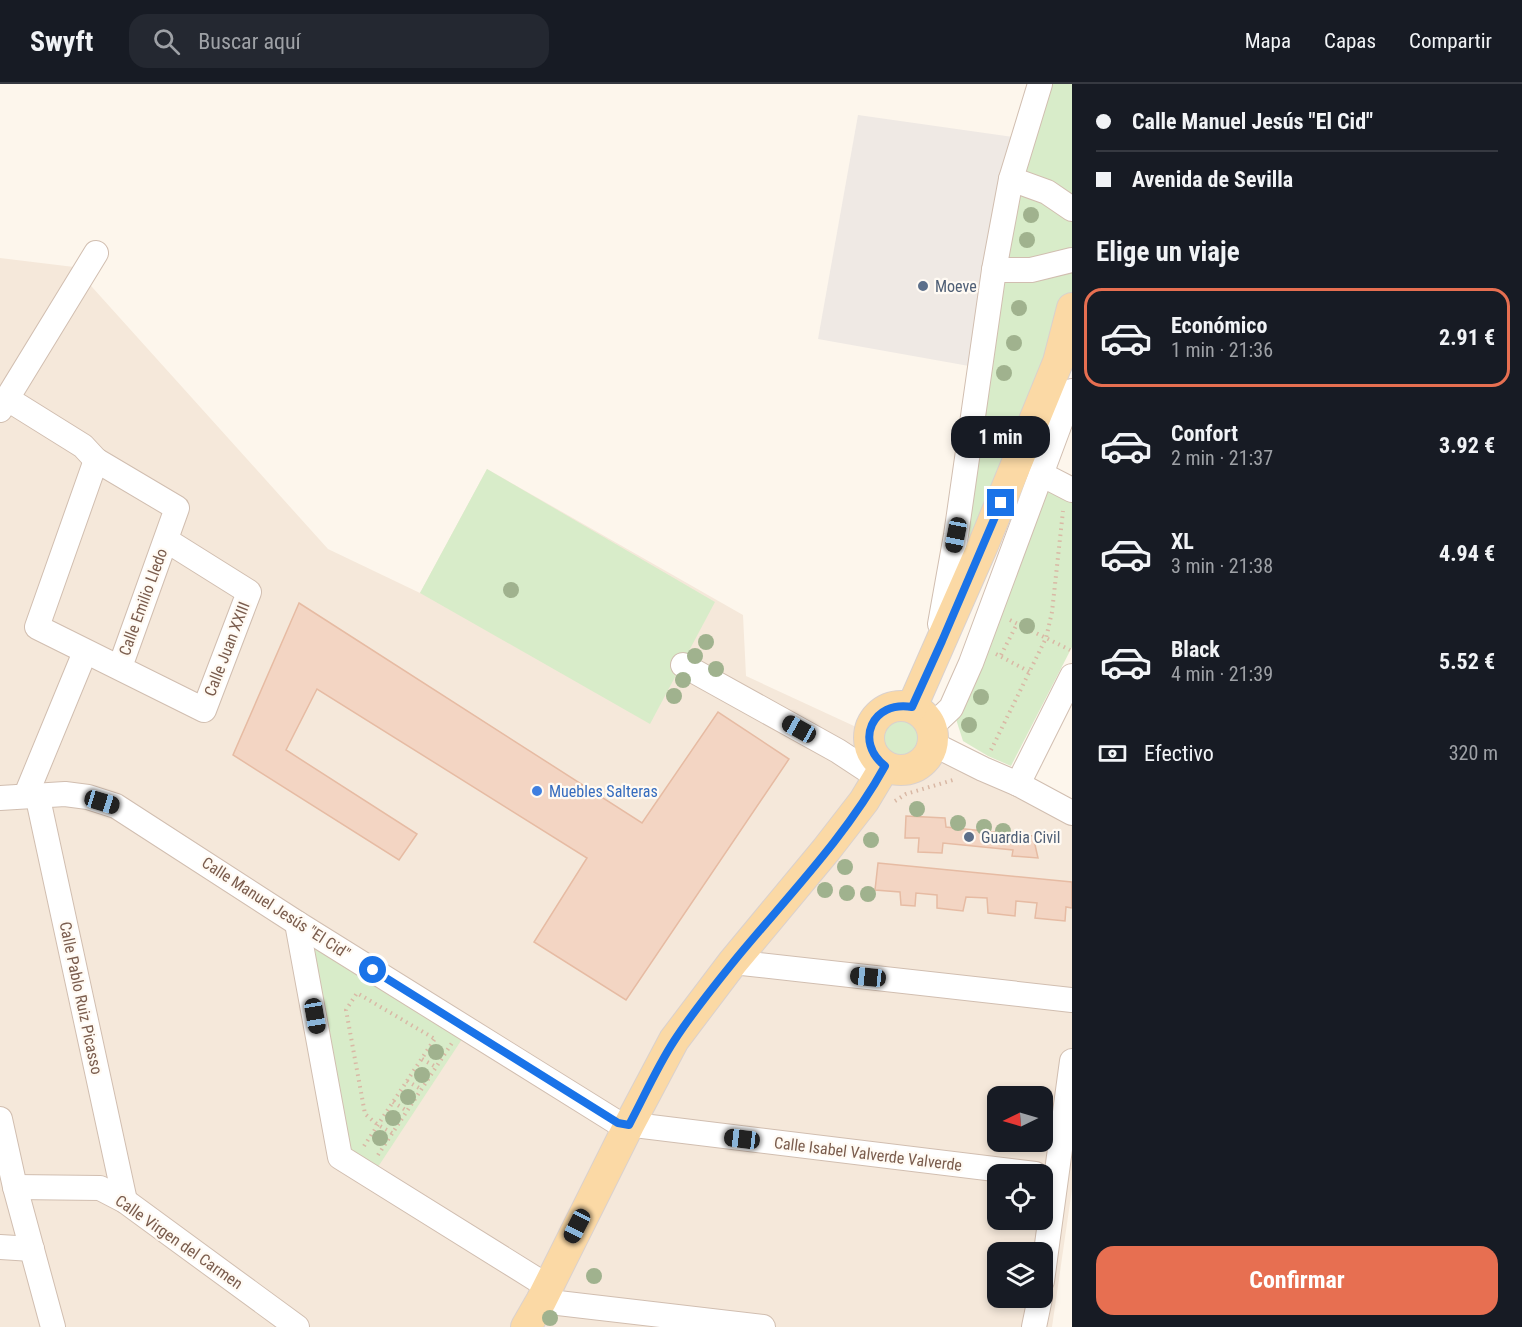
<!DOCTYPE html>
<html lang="es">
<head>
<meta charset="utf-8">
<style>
	:root { --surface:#171b24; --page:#242831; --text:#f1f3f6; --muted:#9ea1a6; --line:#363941; --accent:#e76f51 }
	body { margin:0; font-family:"Roboto Condensed",sans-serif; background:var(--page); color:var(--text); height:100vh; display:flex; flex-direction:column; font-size:22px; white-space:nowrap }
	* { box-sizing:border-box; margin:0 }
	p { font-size:20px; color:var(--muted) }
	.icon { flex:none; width:33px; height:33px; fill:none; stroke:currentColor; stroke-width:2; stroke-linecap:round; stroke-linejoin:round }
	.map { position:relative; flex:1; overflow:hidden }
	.sheet { display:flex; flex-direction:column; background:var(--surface); width:450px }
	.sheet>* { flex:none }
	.guide { display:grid; align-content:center; height:132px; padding:0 24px; background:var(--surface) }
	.needle { width:39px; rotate:265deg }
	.tools { position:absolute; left:987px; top:1002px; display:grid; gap:12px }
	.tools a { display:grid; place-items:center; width:66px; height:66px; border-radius:12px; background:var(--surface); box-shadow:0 3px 9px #0003; font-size:30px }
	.end { position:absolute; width:27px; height:27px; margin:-14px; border:8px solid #1a73e8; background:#fff; box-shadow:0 0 0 3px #fff }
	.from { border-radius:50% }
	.bubble { position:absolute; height:42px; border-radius:18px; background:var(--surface); box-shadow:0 3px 9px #0003; font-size:20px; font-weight:700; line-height:42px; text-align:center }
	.car { position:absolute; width:18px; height:36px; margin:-18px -9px; border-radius:8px; box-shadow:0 0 4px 2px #0007; background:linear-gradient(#222 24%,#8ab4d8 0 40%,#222 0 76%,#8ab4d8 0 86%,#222 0) }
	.guide b { display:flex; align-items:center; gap:21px; height:57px; font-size:22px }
	.guide b+b { border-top:2px solid var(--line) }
	.guide i { width:15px; height:15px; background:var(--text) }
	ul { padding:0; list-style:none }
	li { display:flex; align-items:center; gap:18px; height:99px; margin:0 12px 9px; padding:0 12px; border:3px solid transparent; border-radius:18px }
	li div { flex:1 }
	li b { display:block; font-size:22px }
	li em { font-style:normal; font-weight:700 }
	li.on { border-color:var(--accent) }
	li>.icon { width:54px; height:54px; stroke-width:1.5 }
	h2 { padding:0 24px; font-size:27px; line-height:72px }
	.pay { display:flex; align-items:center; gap:15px; height:66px; padding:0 24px; font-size:22px }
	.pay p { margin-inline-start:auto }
	.button { display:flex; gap:12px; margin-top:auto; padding:12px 24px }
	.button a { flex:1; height:69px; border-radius:18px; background:var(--accent); color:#fff; font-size:24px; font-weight:700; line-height:69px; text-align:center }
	header { display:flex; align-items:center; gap:36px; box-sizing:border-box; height:84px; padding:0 30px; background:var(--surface); border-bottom:2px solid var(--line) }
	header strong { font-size:28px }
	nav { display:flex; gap:33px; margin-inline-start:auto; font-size:21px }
	.search { width:420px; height:54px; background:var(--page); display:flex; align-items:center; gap:15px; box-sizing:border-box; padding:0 21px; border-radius:18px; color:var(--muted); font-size:22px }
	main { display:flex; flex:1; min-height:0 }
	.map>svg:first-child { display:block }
	.residential { fill:#f5e8da; fill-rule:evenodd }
	.industrial { fill:#efe9e4 }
	.green { fill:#d8ecc9 }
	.building { fill:#f3d5c3; stroke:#e6bba3; stroke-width:1.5 }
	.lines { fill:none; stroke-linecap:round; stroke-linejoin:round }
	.minor-casing { stroke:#d1beb0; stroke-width:26 }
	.major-casing { stroke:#dad1cd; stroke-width:32 }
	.path { stroke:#d9b8a5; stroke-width:4; stroke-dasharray:1.5 4.5; stroke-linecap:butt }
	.minor { stroke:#fff; stroke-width:24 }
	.major { stroke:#fbd9a5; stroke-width:30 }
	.tree { fill:#a0b28e }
	.route { stroke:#1a73e8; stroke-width:8 }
	.service-dot { fill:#5c6f8a; stroke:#fffaf3; stroke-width:2 }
	.shop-dot { fill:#3f7fe0; stroke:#fffaf3; stroke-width:2 }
	.labels { text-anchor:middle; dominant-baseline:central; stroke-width:4.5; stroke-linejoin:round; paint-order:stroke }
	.service-label { font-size:16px; fill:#4e5e75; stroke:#fffaf3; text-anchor:start }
	.street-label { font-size:16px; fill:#7a5c4d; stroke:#fffaf3 }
	.shop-label { font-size:16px; fill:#366cbe; stroke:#fffaf3; text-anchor:start }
</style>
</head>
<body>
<header>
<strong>Swyft</strong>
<div class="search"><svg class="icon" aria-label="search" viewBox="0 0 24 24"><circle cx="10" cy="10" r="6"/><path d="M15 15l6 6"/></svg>Buscar aquí</div>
<nav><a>Mapa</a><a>Capas</a><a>Compartir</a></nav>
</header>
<main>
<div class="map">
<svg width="1072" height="1243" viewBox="0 0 1072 1243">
	<rect width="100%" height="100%" fill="#fdf6ec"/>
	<!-- residential -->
	<path class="residential" d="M0 174 74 183 328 465 420 509 487 385 743 531 746 592 854 642 1072 729V1105L1052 1243H0ZM998 1012H1042V1058H998ZM998 1090H1042V1136H998ZM998 1168H1042V1214H998Z"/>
	<!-- industrial -->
	<path class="industrial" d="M858 31 1013 53 969 282 818 255Z"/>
	<!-- green -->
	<g class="green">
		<path d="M1040 0H1072V224L933 577Z"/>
		<path d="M487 385 715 518 650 640 420 509Z"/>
		<path d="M1045 403 1072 418V563L1011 682 988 672 963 657 955 632Z"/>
		<circle cx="901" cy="654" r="25"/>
		<path d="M297 839 468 946 372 1092 340 1073Z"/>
	</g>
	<!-- building -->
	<g class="building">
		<path d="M299 519 642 739 718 628 789 675 626 916 534 858 587 774 317 605 286 666 417 750 399 776 233 671Z"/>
		<path d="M906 732 945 734 946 743 1033 752 1038 774 1012 772 1013 766 943 759 942 769 918 768 919 754H905Z"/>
		<path d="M878 779 1072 798V824L1066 823 1065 837 1035 834 1037 819 1016 817 1015 832 988 829 987 814 966 813 963 827 937 824V811L916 809 915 822 901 821 900 808 875 806Z"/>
	</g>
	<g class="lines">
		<!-- minor casing -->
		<g class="minor-casing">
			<g id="minor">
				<path d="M1011 95 1047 108 1072 125"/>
				<path d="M994 186H1031L1072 176"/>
				<path d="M6 314 83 362 96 376"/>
				<path d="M0 326 96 169"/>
				<path d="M1041 390 1072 406"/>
				<path d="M940 540 956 451 994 186 1011 95 1040 0"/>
				<path d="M683 581 838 667 879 694"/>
				<path d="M120 583 177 424 96 376 37 543 204 626 249 508 166 456"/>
				<path d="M932 642 951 624 971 579 1072 307"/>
				<path d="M933 660 983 685 1018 700 1072 729"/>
				<path d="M1018 700 1072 592"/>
				<path d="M37 710 125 1117"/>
				<path d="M26 711 85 568"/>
				<path d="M0 714 65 710 88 713 116 722 297 839 618 1039 1035 1090"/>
				<path d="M297 839 340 1073 547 1202"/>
				<path d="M733 878 1072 916"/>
				<path d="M0 1035 15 1103 53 1243"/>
				<path d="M15 1103 100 1104 125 1117 297 1243"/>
				<path d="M0 1163 32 1165"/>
				<path d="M1042 1197 1072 977"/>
				<path d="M541 1217 763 1243"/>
				<path d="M1034 1243 1040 1214"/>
			</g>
		</g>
		<!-- major casing -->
		<g class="major-casing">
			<g id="major">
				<circle cx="901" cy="654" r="32"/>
				<path d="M912 623 984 459 1058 278 1072 224"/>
				<path d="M526 1243 541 1217 629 1041 674 956 733 878 826 766 864 717 885 682"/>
			</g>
		</g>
		<!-- path -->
		<g class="path">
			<path d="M1010 536 1070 566"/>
			<path d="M996 570 1030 588"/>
			<path d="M1001 571 1017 540"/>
			<path d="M991 666 1046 554 1052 528 1063 427"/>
			<path d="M895 717 906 710 953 696"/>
			<path d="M422 975 436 983"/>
			<path d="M407 997 421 1005"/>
			<path d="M393 1018 407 1027"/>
			<path d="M392 1049 378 1041 365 1030 346 926 357 909 435 955"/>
			<path d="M364 1062 436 953"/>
			<path d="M378 1071 452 959"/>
		</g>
		<!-- minor -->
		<use href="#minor" class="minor"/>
		<!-- major -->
		<use href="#major" class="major"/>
	</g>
	<!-- trees -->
	<g class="tree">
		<circle cx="1031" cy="131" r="8"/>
		<circle cx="1027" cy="156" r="8"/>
		<circle cx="1019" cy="224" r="8"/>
		<circle cx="1014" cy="259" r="8"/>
		<circle cx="1004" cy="289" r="8"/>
		<circle cx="511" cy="506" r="8"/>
		<circle cx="1027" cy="542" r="8"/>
		<circle cx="706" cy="558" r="8"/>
		<circle cx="695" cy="572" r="8"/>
		<circle cx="716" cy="585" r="8"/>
		<circle cx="683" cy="596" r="8"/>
		<circle cx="674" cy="612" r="8"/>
		<circle cx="981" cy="613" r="8"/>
		<circle cx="969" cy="641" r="8"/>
		<circle cx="917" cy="725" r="8"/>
		<circle cx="958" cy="739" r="8"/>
		<circle cx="984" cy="743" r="8"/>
		<circle cx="1003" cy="747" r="8"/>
		<circle cx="871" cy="756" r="8"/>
		<circle cx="845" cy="783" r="8"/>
		<circle cx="825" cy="806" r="8"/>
		<circle cx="847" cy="809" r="8"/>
		<circle cx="868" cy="810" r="8"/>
		<circle cx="436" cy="968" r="8"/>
		<circle cx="422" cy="991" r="8"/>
		<circle cx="408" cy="1013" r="8"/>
		<circle cx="393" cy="1034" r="8"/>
		<circle cx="380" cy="1054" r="8"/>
		<circle cx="594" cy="1192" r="8"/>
		<circle cx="550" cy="1234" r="8"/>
	</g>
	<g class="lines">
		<!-- route -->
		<path class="route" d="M373 886 618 1039 629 1041C644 1013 657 983 674 957 692 929 714 902 735 876 786 814 846 753 885 682 854 658 872 616 912 623L942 557 1001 419"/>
	</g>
	<!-- markers -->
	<g class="service-dot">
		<circle cx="923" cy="202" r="6"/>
		<circle cx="969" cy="753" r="6"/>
	</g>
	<circle class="shop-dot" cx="537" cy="707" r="6"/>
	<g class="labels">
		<!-- service labels -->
		<g class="service-label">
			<text x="935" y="202">Moeve</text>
			<text x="981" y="753">Guardia Civil</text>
		</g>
		<!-- street labels -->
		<g class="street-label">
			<text transform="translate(143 518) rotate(-70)">Calle Emilio Lledo</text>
			<text transform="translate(227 565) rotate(-69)">Calle Juan XXIII</text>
			<text transform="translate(276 824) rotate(33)">Calle Manuel Jesús "El Cid"</text>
			<text transform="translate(81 914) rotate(78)">Calle Pablo Ruiz Picasso</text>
			<text transform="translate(868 1070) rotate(7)">Calle Isabel Valverde Valverde</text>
			<text transform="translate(179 1158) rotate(35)">Calle Virgen del Carmen</text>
		</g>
		<!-- shop labels -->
		<g class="shop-label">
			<text x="549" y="707">Muebles Salteras</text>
		</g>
	</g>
</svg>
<div class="tools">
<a><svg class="needle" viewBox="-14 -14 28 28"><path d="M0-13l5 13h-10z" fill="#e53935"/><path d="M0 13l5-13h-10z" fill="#9ea1a6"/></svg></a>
<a><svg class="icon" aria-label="locate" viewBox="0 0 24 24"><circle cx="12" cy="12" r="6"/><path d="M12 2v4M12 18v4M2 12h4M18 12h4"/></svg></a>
<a><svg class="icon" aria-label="layers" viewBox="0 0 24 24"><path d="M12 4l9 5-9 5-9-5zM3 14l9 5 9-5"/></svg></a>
</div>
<i class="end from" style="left:373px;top:886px"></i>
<i class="end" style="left:1001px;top:419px"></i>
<div class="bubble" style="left:951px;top:332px;width:99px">1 min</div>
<i class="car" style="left:956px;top:451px;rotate:191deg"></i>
<i class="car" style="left:799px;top:645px;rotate:299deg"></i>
<i class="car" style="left:102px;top:718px;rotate:107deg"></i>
<i class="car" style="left:868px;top:893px;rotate:276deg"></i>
<i class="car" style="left:315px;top:932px;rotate:170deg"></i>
<i class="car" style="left:742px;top:1055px;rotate:277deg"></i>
<i class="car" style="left:577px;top:1142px;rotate:207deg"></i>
</div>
<section class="sheet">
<div class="guide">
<b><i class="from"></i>Calle Manuel Jesús &quot;El Cid&quot;</b>
<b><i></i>Avenida de Sevilla</b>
</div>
<h2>Elige un viaje</h2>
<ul>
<li class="on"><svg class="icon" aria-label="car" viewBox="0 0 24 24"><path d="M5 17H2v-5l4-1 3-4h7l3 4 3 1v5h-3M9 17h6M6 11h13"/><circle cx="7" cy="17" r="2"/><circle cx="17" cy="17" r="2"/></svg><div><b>Económico</b><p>1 min · 21:36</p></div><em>2.91 €</em></li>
<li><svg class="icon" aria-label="car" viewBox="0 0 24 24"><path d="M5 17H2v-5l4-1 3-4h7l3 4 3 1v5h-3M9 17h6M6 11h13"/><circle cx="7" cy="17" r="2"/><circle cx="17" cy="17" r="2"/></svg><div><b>Confort</b><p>2 min · 21:37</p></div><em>3.92 €</em></li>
<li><svg class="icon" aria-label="car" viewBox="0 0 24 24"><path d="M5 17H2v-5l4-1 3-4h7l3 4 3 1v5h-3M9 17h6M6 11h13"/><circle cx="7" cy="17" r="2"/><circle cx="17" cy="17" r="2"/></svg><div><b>XL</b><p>3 min · 21:38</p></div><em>4.94 €</em></li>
<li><svg class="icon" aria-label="car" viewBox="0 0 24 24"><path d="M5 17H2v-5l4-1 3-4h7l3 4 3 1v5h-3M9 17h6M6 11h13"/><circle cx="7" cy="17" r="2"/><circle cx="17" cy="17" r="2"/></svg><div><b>Black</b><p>4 min · 21:39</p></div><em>5.52 €</em></li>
</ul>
<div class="pay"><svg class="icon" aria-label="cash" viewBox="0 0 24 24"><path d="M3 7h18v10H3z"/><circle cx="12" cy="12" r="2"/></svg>Efectivo<p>320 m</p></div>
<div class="button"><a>Confirmar</a></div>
</section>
</main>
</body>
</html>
